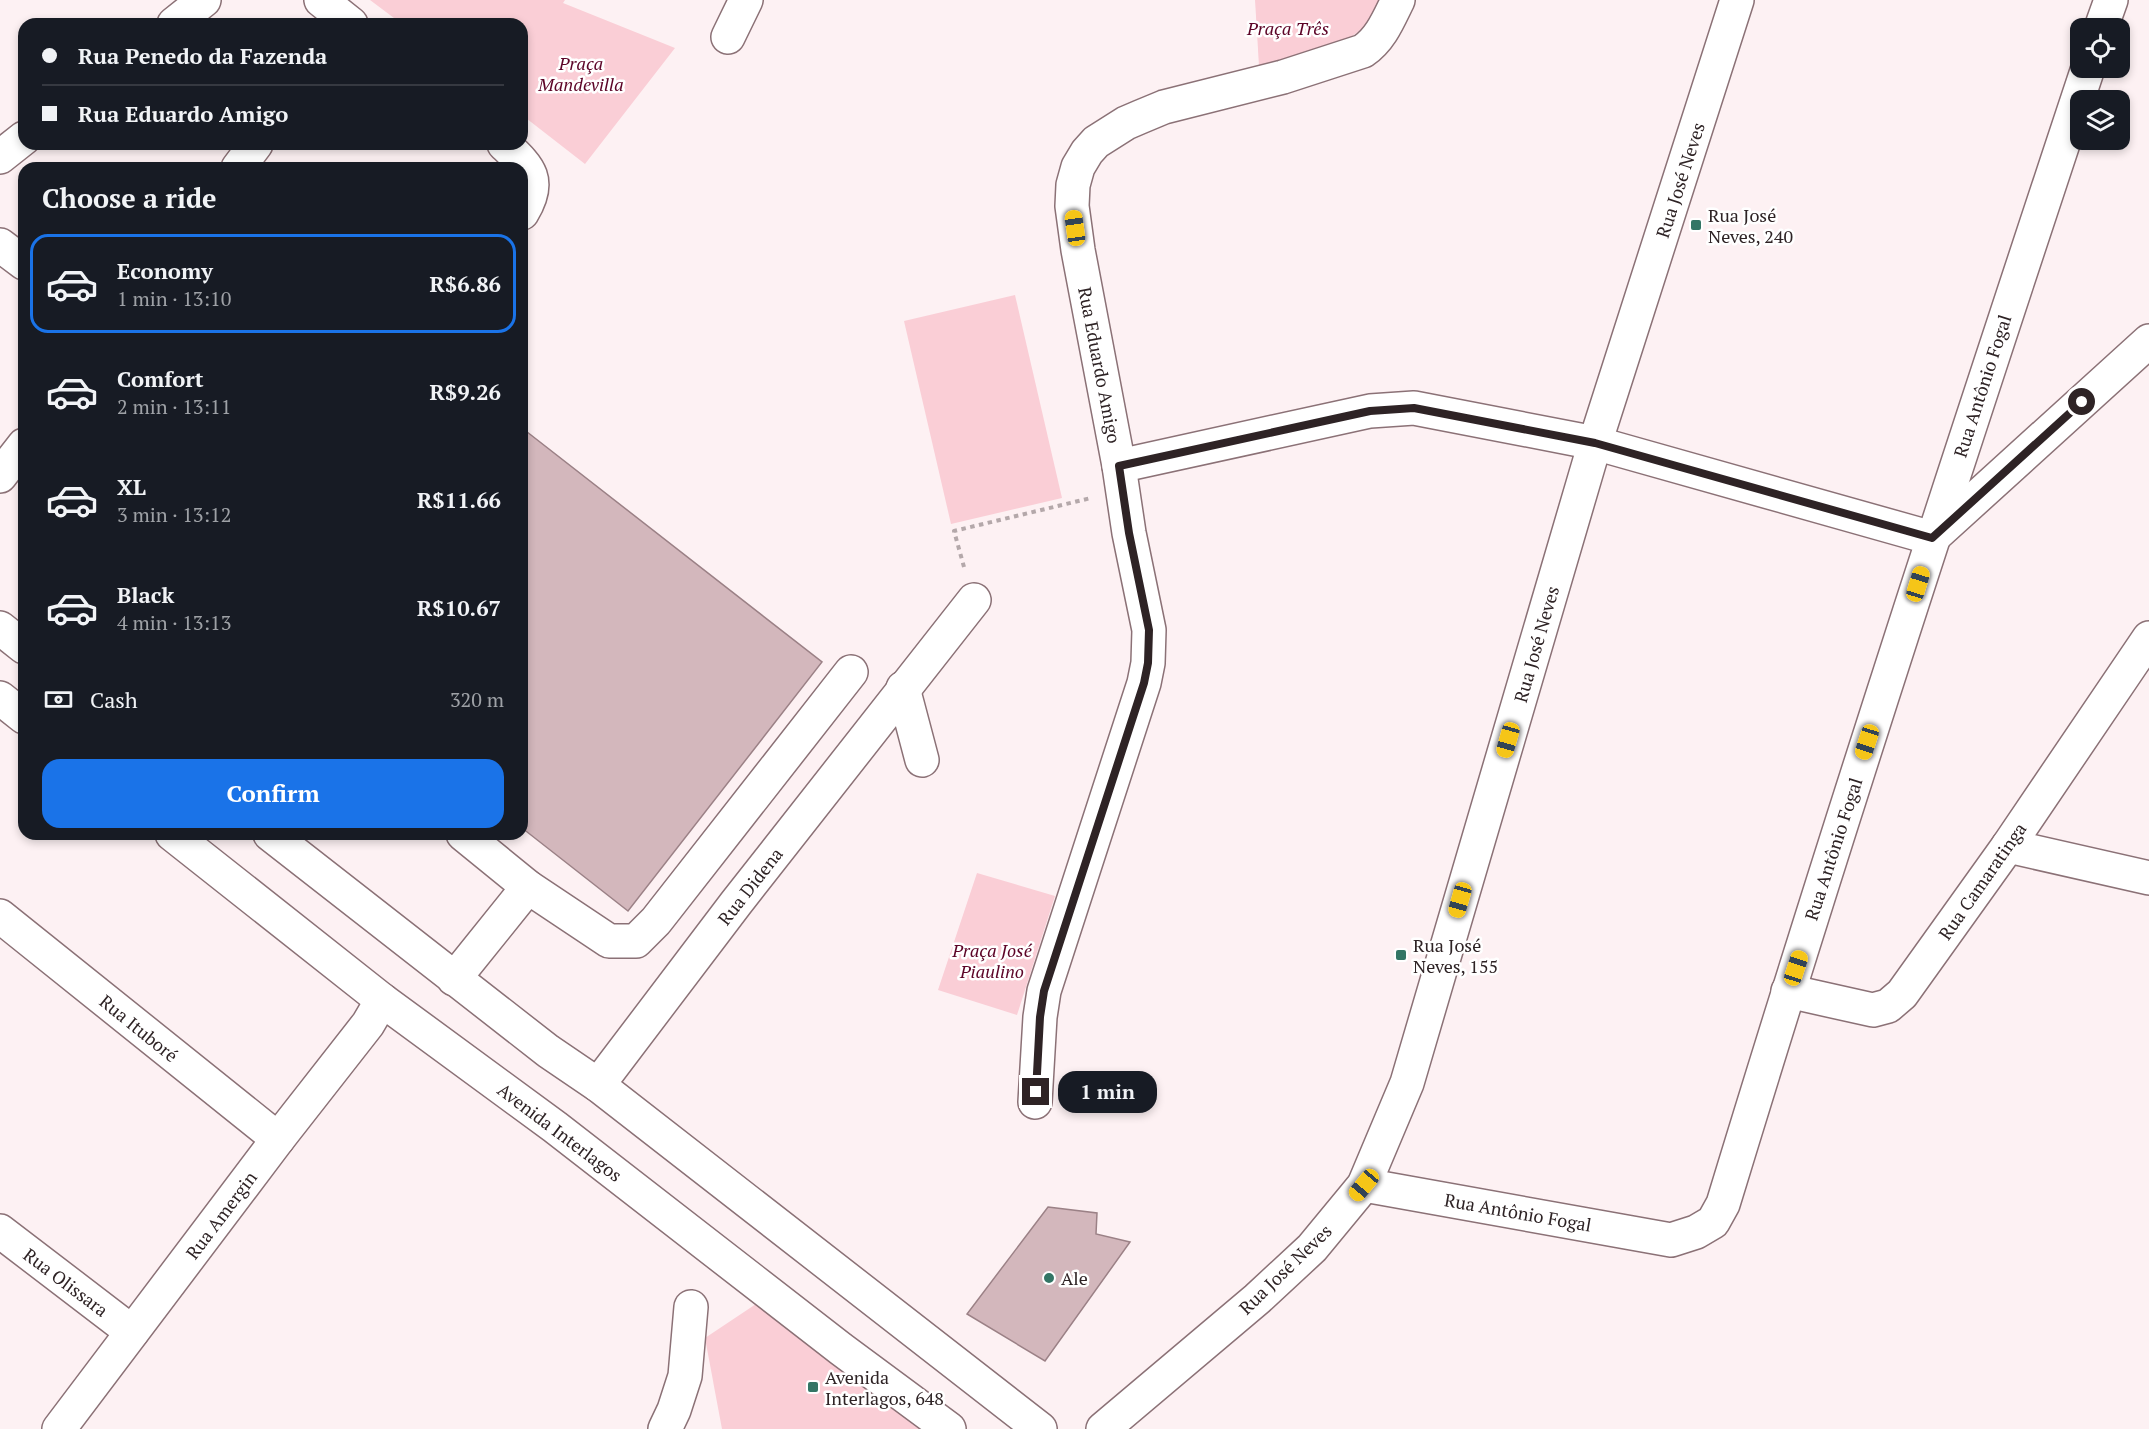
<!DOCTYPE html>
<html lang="en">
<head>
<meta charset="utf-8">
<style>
	:root { --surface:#171b24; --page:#20242c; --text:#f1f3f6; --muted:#9ea1a6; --line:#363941; --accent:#1a73e8 }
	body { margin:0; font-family:"PT Serif",serif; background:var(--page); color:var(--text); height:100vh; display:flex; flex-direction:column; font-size:22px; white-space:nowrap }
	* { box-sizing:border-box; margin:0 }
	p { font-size:20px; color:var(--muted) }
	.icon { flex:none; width:33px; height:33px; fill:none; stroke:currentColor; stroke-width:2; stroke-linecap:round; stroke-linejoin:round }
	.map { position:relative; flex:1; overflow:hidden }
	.panel { position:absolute; left:18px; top:162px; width:510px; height:678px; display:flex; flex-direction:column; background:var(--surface); border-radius:18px; box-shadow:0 3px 9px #0003 }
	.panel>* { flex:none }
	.hud { position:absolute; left:18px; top:18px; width:510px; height:132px; border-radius:18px; box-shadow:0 3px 9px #0003; display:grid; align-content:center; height:132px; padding:0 24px; background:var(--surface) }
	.fabs { position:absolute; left:2070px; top:18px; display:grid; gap:12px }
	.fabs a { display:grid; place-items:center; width:60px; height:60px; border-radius:12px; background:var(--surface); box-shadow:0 3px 9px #0003; font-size:30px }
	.end { position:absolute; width:27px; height:27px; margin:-14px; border:8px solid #2e2325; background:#fff; box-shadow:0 0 0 3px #fff }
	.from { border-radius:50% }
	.bubble { position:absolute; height:42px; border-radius:18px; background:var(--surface); box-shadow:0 3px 9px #0003; font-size:20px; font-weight:800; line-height:42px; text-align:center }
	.car { position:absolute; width:18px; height:36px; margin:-18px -9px; border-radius:8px; box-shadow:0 0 4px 2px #0007; background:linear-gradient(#f5c518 24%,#345 0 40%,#f5c518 0 76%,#345 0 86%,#f5c518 0) }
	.hud b { display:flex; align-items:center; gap:21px; height:57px; font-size:22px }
	.hud b+b { border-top:2px solid var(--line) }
	.hud i { width:15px; height:15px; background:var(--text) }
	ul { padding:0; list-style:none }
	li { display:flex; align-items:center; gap:18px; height:99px; margin:0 12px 9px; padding:0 12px; border:3px solid transparent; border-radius:18px }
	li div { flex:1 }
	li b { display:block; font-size:22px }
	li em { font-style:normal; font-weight:800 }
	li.active { border-color:var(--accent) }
	li>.icon { width:54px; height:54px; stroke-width:1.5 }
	h2 { padding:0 24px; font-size:27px; line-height:72px }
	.pay { display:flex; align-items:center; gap:15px; height:66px; padding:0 24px; font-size:22px }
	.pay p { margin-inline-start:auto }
	.button { display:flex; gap:12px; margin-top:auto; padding:12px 24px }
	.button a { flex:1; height:69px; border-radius:18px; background:var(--accent); color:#fff; font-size:24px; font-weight:800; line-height:69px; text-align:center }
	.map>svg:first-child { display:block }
	.green { fill:#faced6 }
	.building { fill:#d3b7bc; stroke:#9b8186; stroke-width:1.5 }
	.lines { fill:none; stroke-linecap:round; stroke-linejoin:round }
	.minor-casing { stroke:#8b7176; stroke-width:36 }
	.major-casing { stroke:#8b7176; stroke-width:36 }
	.path { stroke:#b4a8aa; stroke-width:4; stroke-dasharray:4.5 4.5; stroke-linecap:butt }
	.minor { stroke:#fff; stroke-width:33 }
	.major { stroke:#fff; stroke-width:33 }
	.route { stroke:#2e2325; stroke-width:8 }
	.poi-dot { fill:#337565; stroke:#fff; stroke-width:2 }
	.labels { text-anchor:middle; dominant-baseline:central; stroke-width:5; stroke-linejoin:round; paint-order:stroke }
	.park-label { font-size:18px; font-style:italic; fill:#5c0427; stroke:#fff }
	.street-label { font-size:18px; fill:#2e2325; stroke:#fff }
	.poi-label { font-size:18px; fill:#2e2325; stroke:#fff; text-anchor:start }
</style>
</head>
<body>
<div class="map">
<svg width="2149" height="1429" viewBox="0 0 2149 1429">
	<rect width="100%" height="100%" fill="#fdf1f3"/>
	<!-- green -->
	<g class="green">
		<path d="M370 0H565L563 3 675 48 585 164 522 115V24H402Z"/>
		<path d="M1255 0H1382L1371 23 1342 43 1259 66Z"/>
		<path d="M1015 295 1062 498 951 524 904 321Z"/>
		<path d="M977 873 1055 896 1017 1015 938 990Z"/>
		<path d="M759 1302 920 1429H722L705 1338Z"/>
	</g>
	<!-- building -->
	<g class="building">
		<path d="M522 428 822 662 628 911 522 828Z"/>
		<path d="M1048 1207 1097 1213 1096 1234 1130 1242 1045 1361 967 1314Z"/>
	</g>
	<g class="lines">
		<!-- minor casing -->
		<g class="minor-casing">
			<g id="minor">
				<path d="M321 0 351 24"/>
				<path d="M174 24 204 0"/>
				<path d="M2101 28 2111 0"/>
				<path d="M728 37 746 0"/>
				<path d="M504 144C528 167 543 179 522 213"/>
				<path d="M0 157 24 138"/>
				<path d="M238 168 256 144"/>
				<path d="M0 245 24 263"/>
				<path d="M1119 466 1370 411 1414 408 1595 443 1932 538 2149 341"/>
				<path d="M0 476 24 445"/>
				<path d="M903 688 922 760"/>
				<path d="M463 834 528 887 609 941H636L656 921 851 672"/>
				<path d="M2008 846 2149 878"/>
				<path d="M0 916 278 1139"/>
				<path d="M454 979 528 887"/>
				<path d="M1788 991 1873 1010 1888 1006 1902 994 2008 846 2149 638"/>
				<path d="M598 1085 736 903 974 600"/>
				<path d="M1035 1102 1040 1017 1044 991 1144 683 1148 663 1149 630 1129 533 1119 466 1078 250 1072 206 1073 185 1078 167 1087 152 1096 142 1126 123 1140 117 1164 107 1283 77 1363 51C1381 39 1389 18 1398 0"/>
				<path d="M1364 1185 1671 1240 1696 1232 1713 1222 1723 1204C1839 823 1963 445 2088 68"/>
				<path d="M0 1231 132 1332"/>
				<path d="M59 1429 278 1139 368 1024 382 1000"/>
				<path d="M665 1429 674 1410 685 1376 691 1307"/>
				<path d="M1103 1429 1257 1299 1312 1248 1364 1185 1407 1083 1595 443 1737 0"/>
			</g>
		</g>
		<!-- major casing -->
		<g class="major-casing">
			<g id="major">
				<path d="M0 628 24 647"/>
				<path d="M0 698 24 717"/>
				<path d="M172 834 382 1000 555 1127 841 1349 949 1429"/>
				<path d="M270 834 548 1051 598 1085 1040 1429"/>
			</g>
		</g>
		<!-- path -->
		<path class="path" d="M964 567 954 531 1091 498"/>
		<!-- minor -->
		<use href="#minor" class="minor"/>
		<!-- major -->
		<use href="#major" class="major"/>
	</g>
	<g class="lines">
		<!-- route -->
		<path class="route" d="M1036 1092 1040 1017 1044 991 1144 683 1148 663 1149 630 1129 533 1119 466 1370 411 1414 408 1595 443 1932 538 2082 402"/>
	</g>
	<!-- markers -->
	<g class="poi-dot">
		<rect x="1690" y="219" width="12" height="12" rx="3"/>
		<rect x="1395" y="949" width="12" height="12" rx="3"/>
		<circle cx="1049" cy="1278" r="6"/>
		<rect x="807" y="1381" width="12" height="12" rx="3"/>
	</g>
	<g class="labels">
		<!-- park labels -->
		<g class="park-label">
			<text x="1288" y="28">Praça Três</text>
			<text x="581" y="63">Praça<tspan x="581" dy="21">Mandevilla</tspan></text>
			<text x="992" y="950">Praça José<tspan x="992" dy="21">Piaulino</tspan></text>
		</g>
		<!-- street labels -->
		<g class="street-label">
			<text transform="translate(1680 180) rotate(-72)">Rua José Neves</text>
			<text transform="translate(1100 365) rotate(79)">Rua Eduardo Amigo</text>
			<text transform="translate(1982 386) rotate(-72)">Rua Antônio Fogal</text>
			<text transform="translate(1536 644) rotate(-74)">Rua José Neves</text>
			<text transform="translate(1833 849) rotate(-72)">Rua Antônio Fogal</text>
			<text transform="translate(1982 881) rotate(-55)">Rua Camaratinga</text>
			<text transform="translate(750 886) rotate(-52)">Rua Didena</text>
			<text transform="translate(139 1028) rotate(39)">Rua Ituboré</text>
			<text transform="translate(560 1132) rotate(37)">Avenida Interlagos</text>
			<text transform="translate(1518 1212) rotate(10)">Rua Antônio Fogal</text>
			<text transform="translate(221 1215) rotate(-53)">Rua Amergin</text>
			<text transform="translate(1285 1269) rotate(-44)">Rua José Neves</text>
			<text transform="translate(66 1282) rotate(37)">Rua Olissara</text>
		</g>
		<!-- poi labels -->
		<g class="poi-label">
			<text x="1708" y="215">Rua José<tspan x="1708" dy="21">Neves, 240</tspan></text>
			<text x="1413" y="945">Rua José<tspan x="1413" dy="21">Neves, 155</tspan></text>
			<text x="1061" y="1278">Ale</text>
			<text x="825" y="1377">Avenida<tspan x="825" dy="21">Interlagos, 648</tspan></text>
		</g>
	</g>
</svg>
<div class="fabs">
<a><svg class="icon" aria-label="locate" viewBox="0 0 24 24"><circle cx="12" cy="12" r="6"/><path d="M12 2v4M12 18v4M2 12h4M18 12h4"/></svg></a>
<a><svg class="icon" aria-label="layers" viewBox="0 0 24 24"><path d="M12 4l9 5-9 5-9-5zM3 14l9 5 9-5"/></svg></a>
</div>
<i class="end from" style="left:2082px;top:402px"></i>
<i class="end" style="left:1036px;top:1092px"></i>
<div class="bubble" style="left:1058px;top:1071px;width:99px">1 min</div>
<i class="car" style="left:1075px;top:228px;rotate:352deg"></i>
<i class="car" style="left:1918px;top:584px;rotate:17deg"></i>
<i class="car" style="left:1508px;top:740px;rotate:196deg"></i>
<i class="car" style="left:1867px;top:742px;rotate:198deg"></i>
<i class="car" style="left:1460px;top:900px;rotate:196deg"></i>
<i class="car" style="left:1796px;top:968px;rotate:18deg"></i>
<i class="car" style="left:1364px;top:1185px;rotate:220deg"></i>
<div class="hud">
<b><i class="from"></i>Rua Penedo da Fazenda</b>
<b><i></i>Rua Eduardo Amigo</b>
</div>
<section class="panel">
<h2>Choose a ride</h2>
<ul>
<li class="active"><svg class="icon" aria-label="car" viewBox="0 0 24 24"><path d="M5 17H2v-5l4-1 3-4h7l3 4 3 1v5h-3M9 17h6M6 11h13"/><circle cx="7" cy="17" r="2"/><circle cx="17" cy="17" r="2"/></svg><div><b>Economy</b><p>1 min · 13:10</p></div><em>R$6.86</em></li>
<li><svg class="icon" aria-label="car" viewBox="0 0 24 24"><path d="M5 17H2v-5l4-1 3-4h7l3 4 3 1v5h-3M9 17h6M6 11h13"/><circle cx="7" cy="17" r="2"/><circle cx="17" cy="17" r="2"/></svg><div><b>Comfort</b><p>2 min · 13:11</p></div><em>R$9.26</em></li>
<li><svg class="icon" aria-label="car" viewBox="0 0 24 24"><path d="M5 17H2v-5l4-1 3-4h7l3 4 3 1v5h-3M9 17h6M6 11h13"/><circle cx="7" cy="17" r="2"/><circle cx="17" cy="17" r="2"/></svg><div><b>XL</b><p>3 min · 13:12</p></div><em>R$11.66</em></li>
<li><svg class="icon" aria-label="car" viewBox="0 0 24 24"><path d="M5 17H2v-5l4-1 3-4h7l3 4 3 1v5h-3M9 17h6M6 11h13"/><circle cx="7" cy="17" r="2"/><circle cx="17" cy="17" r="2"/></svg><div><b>Black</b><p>4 min · 13:13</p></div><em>R$10.67</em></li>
</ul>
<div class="pay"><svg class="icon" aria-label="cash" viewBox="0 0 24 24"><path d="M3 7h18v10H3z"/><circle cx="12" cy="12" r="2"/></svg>Cash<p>320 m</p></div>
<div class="button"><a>Confirm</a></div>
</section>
</div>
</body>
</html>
